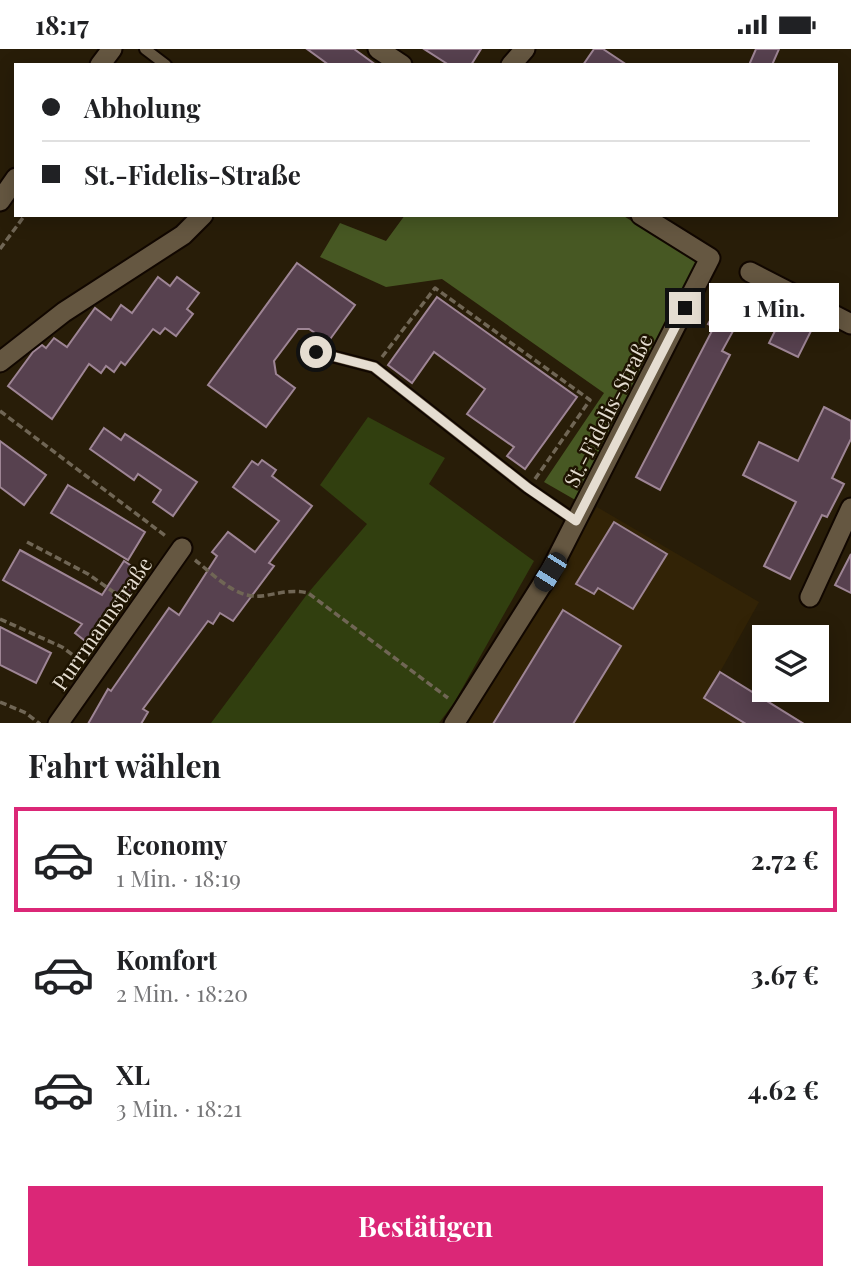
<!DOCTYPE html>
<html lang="de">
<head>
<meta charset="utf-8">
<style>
	:root { --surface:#fff; --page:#f6f6f6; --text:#202124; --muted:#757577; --line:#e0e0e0; --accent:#db2777 }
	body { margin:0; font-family:"Playfair Display",serif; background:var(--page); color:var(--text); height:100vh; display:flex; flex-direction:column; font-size:26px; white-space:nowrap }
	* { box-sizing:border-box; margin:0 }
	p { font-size:23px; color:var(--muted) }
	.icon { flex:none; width:38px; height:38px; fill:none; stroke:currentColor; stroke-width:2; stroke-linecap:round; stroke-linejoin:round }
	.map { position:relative; height:674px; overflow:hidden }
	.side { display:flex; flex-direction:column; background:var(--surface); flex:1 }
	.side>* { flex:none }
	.top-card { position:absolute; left:14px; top:14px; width:824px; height:154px; border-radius:0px; box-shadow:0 4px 18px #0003; display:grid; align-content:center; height:154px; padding:0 28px; background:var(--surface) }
	.controls { position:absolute; left:752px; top:576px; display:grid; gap:14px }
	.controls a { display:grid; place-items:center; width:77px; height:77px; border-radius:0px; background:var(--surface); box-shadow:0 4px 18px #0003; font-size:35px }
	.end { position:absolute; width:32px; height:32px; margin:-16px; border:9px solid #e5ddd1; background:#111; box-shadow:0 0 0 4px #111 }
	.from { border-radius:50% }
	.bubble { position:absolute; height:49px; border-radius:0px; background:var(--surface); box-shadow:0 4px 18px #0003; font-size:23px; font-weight:700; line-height:49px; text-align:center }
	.car { position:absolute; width:21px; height:42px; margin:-21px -10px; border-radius:9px; box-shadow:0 0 5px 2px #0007; background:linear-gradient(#222 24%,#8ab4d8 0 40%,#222 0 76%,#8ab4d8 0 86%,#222 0) }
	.top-card b { display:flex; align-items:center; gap:24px; height:66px; font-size:26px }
	.top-card b+b { border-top:2px solid var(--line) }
	.top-card i { width:18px; height:18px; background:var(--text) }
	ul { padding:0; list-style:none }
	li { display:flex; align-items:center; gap:21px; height:105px; margin:0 14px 10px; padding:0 14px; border:4px solid transparent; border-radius:0px }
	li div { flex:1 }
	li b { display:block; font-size:26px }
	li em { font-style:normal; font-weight:700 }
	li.current { border-color:var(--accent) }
	li>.icon { width:63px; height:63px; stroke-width:1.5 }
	h2 { padding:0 28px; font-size:32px; line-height:84px }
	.action { display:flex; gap:14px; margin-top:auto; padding:14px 28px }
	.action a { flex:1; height:80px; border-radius:0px; background:var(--accent); color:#fff; font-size:28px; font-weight:700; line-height:80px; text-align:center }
	.status { display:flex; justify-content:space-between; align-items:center; height:49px; padding:0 35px; background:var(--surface); direction:ltr }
	.status svg { height:19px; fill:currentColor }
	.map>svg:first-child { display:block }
	.built { fill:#322306 }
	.green { fill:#313f0f }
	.forest { fill:#475823 }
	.building { fill:#57414f; stroke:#9e8595; stroke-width:2 }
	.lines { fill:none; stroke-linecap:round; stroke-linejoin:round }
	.service-casing { stroke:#110700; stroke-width:14 }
	.minor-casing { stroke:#110700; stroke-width:23 }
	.path { stroke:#706655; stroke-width:3.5; stroke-dasharray:7 3.5; stroke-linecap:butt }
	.service { stroke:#655741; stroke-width:10 }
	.minor { stroke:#655741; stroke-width:19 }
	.route { stroke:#e5ddd1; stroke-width:9 }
	.labels { text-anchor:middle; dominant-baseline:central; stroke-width:5; stroke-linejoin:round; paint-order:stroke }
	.street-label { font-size:21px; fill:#e5ddd1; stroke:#1e1401 }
</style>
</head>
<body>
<div class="status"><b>18:17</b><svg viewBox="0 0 49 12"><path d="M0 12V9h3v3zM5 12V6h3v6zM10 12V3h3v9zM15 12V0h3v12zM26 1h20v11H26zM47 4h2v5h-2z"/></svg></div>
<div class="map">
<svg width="851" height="675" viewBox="0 0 851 675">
	<rect width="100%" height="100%" fill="#281d08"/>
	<!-- built -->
	<path class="built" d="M597 458 759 553 720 623 804 674 467 675Z"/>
	<!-- green -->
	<path class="green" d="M368 368 445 409 429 435 534 512 454 654 439 674H211L308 544 367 475 320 436Z"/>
	<!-- forest -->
	<path class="forest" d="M405 166H622L698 213 584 456 544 433 604 344 442 230 386 238 320 208 340 174 386 192Z"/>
	<!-- building -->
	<g class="building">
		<path d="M307 0H354L376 16H329Z"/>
		<path d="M424 0H481L471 16H449Z"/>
		<path d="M594 0H603L627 16H583Z"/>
		<path d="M756 0H779L772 16H749Z"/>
		<path d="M297 214 355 256 328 293 309 280H298L274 312 276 325 295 339 266 378 208 336Z"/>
		<path d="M158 228 170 237 177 228 199 244 187 260 193 265 176 287 165 279 160 285 153 280 125 316 121 313 114 323 106 317 101 324 89 315 52 370 8 337 33 303 42 296 46 299 54 289 67 298 95 259 111 271 121 256 132 264Z"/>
		<path d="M744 239 779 259 775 265 811 282 798 308 769 294 776 280 744 262 722 302 730 306 660 441 636 428 714 278 708 275 725 245 737 251Z"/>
		<path d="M437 248 577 348 525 420 507 407 514 398 467 365 485 340 434 303 412 334 388 316Z"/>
		<path d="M824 358 851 372V390L832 429 844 435 827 468 822 466 790 530 764 517 796 453 743 426 759 393 798 412Z"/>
		<path d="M104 379 121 391 125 385 197 433 173 467 153 453 161 441 138 425 134 431 90 400Z"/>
		<path d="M0 392 46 426 24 456 0 438Z"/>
		<path d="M262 411 276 421 272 427 312 457 269 514 274 517 233 572 220 564 213 575 208 572 143 660 148 663 141 675H88L108 640 111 642 169 559 179 566 217 507 212 503 228 483 255 503 279 472 233 438 252 412 258 416Z"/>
		<path d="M68 436 145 483 128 511 51 464Z"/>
		<path d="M614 473 667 505 633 560 598 539 594 545 576 535Z"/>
		<path d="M20 501 102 546 124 512 145 526 93 598 75 584 82 575 3 531Z"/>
		<path d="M851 505V544L835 536Z"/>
		<path d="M563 561 621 597 573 675H493Z"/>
		<path d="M0 578 51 604 36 634 0 616Z"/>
		<path d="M720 623 804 675H746L704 649Z"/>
	</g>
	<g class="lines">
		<!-- service casing -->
		<g class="service-casing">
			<g id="service">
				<path d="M145 0 166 16"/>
				<path d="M316 303 374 318 528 439 576 472"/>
			</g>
		</g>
		<!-- minor casing -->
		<g class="minor-casing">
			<g id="minor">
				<path d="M378 0 402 16"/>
				<path d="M100 16 112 0"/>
				<path d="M511 16 525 0"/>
				<path d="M0 152 16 129"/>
				<path d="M750 223 851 275"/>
				<path d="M0 313 64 263 183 186 203 166"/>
				<path d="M810 548 851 459"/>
				<path d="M58 675 182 499"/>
				<path d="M454 675 550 523 710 209 641 166"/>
			</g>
		</g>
		<!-- path -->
		<g class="path">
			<path d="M0 200 25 166"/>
			<path d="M382 308 435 239 590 351 535 430"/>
			<path d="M0 362 167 488"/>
			<path d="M27 493 88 525 125 551"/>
			<path d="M195 511C209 522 229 542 247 546 267 551 283 538 308 544L448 649"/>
			<path d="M0 570 62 598 81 612"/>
			<path d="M0 653 26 664 40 675"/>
		</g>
		<!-- service -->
		<use href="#service" class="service"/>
		<!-- minor -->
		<use href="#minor" class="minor"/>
	</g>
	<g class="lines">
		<!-- route -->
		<path class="route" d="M316 303 374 318 528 439 576 472 685 259"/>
	</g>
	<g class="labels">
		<!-- street labels -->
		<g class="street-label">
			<text transform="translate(607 361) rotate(-63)">St.-Fidelis-Straße</text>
			<text transform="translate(101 574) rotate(-55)">Purrmannstraße</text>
		</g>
	</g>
</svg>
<div class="controls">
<a><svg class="icon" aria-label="layers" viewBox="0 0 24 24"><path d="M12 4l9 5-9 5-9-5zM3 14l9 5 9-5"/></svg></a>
</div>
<i class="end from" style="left:316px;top:303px"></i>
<i class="end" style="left:685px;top:259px"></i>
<div class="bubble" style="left:709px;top:234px;width:130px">1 Min.</div>
<i class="car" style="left:550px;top:523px;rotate:212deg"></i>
<div class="top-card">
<b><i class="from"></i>Abholung</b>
<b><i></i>St.-Fidelis-Straße</b>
</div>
</div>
<section class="side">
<h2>Fahrt wählen</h2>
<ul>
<li class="current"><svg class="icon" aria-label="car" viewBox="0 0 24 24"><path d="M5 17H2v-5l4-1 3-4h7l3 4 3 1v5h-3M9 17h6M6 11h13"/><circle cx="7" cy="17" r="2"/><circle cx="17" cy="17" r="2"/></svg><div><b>Economy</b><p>1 Min. · 18:19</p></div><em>2.72 €</em></li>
<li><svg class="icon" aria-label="car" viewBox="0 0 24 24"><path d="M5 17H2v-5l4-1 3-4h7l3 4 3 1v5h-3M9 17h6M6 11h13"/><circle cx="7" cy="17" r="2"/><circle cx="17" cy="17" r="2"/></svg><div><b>Komfort</b><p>2 Min. · 18:20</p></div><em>3.67 €</em></li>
<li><svg class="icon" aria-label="car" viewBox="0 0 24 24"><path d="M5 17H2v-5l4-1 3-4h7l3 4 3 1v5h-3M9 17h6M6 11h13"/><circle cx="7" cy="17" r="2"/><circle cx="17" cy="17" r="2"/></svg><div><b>XL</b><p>3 Min. · 18:21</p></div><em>4.62 €</em></li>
</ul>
<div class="action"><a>Bestätigen</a></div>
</section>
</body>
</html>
